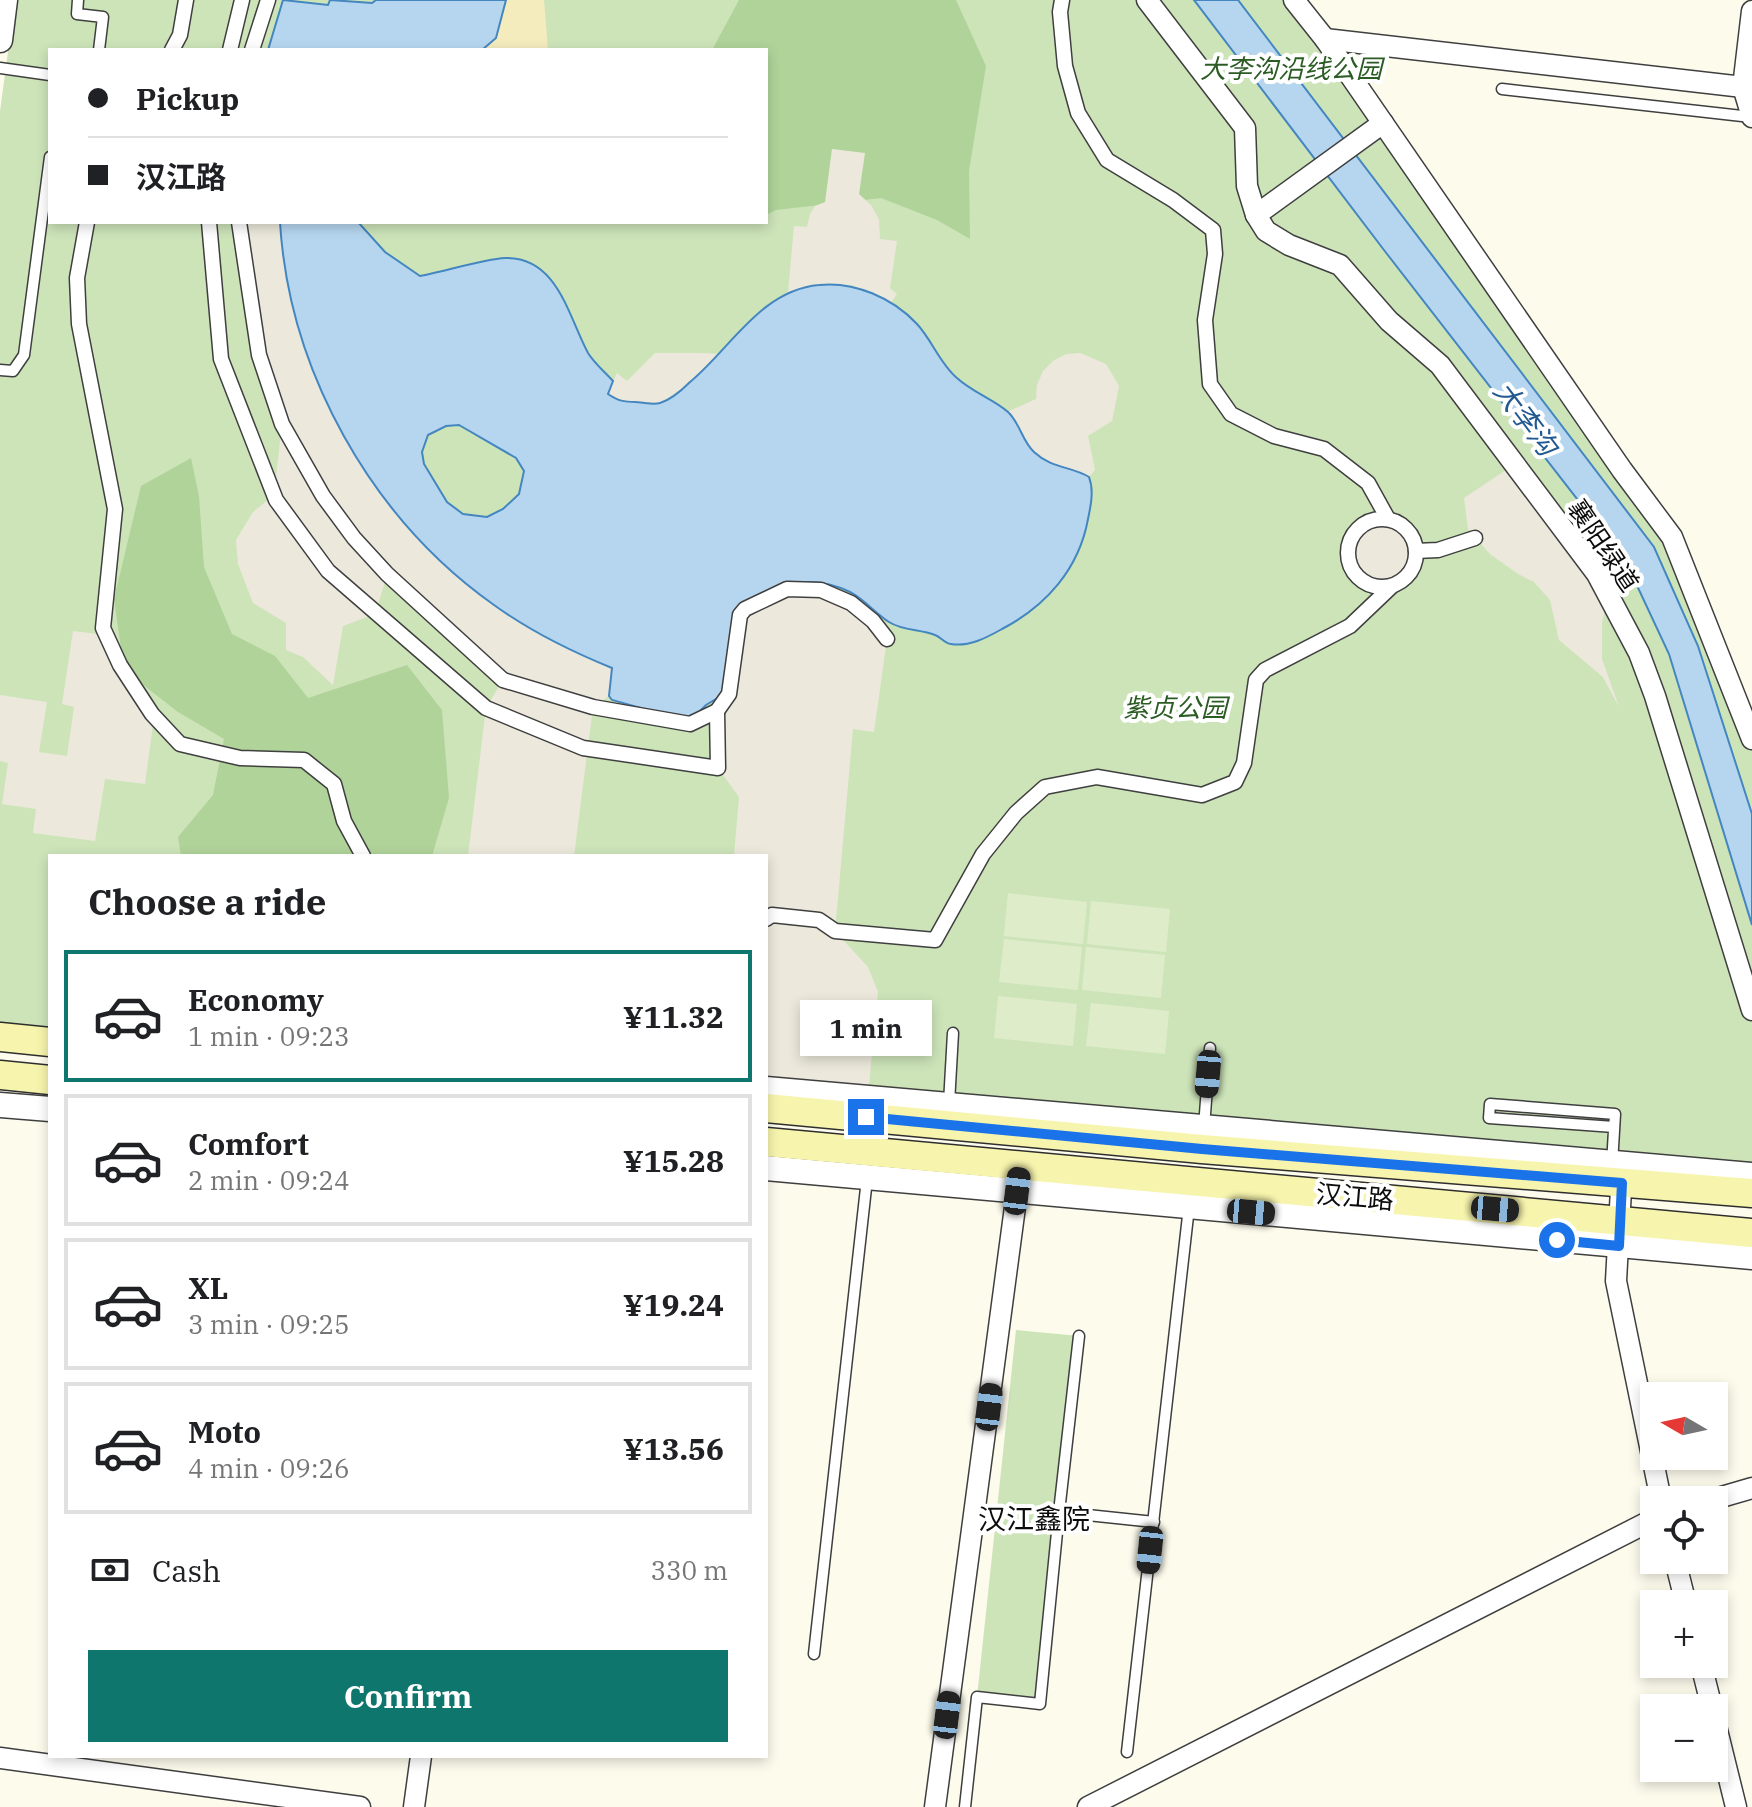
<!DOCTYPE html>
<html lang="en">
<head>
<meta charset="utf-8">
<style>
	:root { --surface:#fff; --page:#f2f2f2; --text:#202124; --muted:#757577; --line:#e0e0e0; --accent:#0f766e }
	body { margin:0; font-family:"IBM Plex Serif","Noto Sans SC",serif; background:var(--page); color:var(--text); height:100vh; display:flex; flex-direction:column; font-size:30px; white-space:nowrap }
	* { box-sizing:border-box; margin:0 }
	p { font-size:26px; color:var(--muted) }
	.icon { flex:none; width:44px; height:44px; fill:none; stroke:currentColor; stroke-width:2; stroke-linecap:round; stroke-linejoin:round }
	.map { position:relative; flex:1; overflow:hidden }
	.drawer { position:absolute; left:48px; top:854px; width:720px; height:904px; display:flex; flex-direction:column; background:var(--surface); border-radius:0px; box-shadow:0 4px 12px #0003 }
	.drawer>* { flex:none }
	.banner { position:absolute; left:48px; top:48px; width:720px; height:176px; border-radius:0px; box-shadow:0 4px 12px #0003; display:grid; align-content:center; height:176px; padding:0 40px; background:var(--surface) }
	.needle { width:52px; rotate:279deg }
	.tools { position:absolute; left:1640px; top:1382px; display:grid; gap:16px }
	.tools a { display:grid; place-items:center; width:88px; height:88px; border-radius:0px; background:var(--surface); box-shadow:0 4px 12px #0003; font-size:40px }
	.end { position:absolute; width:36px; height:36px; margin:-18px; border:10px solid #1a73e8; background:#fff; box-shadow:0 0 0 4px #fff }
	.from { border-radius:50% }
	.bubble { position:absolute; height:56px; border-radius:0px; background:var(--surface); box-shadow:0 4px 12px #0003; font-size:26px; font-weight:700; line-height:56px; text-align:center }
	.car { position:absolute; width:24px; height:48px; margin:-24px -12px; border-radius:10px; box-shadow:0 0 6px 2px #0007; background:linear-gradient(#222 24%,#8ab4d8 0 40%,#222 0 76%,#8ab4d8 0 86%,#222 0) }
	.banner b { display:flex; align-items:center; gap:28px; height:76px; font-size:30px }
	.banner b+b { border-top:2px solid var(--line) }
	.banner i { width:20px; height:20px; background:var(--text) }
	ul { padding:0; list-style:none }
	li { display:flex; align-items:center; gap:24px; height:132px; margin:0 16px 12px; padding:0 24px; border:4px solid var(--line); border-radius:0px }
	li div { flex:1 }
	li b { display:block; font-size:30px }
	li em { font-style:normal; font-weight:700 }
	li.selected { border-color:var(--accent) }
	li>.icon { width:72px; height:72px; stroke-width:1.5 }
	h2 { padding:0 40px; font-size:36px; line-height:96px }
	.pay { display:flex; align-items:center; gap:20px; height:88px; padding:0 40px; font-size:30px }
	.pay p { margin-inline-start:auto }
	.action { display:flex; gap:16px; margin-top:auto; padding:16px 40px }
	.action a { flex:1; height:92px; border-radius:0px; background:var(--accent); color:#fff; font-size:32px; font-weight:700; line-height:92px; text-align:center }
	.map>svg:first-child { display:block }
	.green { fill:#cde4b9; fill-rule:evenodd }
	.forest { fill:#b0d39a }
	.sand { fill:#f4ecbd }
	.pitch { fill:#deecca }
	.plaza { fill:#ece9dc }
	.water { fill:#b6d6f0; stroke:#4486bf; stroke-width:2; fill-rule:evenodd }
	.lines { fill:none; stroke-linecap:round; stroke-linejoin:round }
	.service-casing { stroke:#3f3f3f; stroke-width:13 }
	.pedestrian-casing { stroke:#3f3f3f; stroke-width:17 }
	.minor-casing { stroke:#3f3f3f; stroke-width:23 }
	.tertiary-casing { stroke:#3f3f3f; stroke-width:27 }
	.secondary-casing { stroke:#2e2e2e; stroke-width:31 }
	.service { stroke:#fff; stroke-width:10 }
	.pedestrian { stroke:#fff; stroke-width:14 }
	.minor { stroke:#fff; stroke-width:20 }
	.tertiary { stroke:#fff; stroke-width:24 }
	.secondary { stroke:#f7f4ad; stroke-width:28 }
	.route { stroke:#1a73e8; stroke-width:10 }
	.labels { text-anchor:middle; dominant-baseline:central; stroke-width:8; stroke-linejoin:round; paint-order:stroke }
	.park-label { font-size:26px; font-style:italic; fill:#2b5c23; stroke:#fff }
	.street-label { font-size:26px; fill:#0c0c0c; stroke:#fff }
	.water-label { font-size:28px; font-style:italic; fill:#225991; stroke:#fff }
	.neighbourhood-label { font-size:28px; fill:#0c0c0c; stroke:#fff }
</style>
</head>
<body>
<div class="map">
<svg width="1752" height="1807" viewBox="0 0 1752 1807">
	<rect width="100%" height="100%" fill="#fdfbec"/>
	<!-- green -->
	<g class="green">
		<path d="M15 0H1294L1672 537 1752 739V1192L866 1117 766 856H50V1042L0 1037V111ZM50 50H766V222H50Z"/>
		<path d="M1016 1330 1079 1336 1040 1704 977 1697Z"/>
	</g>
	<!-- forest -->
	<g class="forest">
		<path d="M739 0H956L986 66 969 171 970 239 937 220 881 198 776 210 766 215V50H712Z"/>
		<path d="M191 458 199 496 204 567 232 634 275 656 308 698 407 665 442 710 449 798 432 856H181L178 837 213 795 224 739 178 712 124 670 114 599 141 486Z"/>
	</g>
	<!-- sand -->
	<path class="sand" d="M506 0H544L548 50H482L496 38Z"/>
	<!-- pitch -->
	<g class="pitch">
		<path d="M1008 893 1087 902 1083 944 1004 936Z"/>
		<path d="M1091 901 1170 909 1166 952 1087 944Z"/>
		<path d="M1004 939 1082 947 1078 990 999 982Z"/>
		<path d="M1086 947 1165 955 1161 998 1082 990Z"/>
		<path d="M998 996 1077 1004 1073 1046 994 1038Z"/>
		<path d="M1091 1003 1169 1011 1165 1054 1086 1046Z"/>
	</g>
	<!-- plaza -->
	<g class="plaza">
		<path d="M832 149 865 153 859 194 871 205 879 219 880 239 897 241 890 288 897 294 890 304 880 297 852 285H817L788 293 794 226 807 227 810 214 815 206 825 202Z"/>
		<path d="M239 222H280L294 310 362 467 400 518 438 557 492 604 536 632 613 669 609 696 593 707 574 856H468L486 708 503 680 387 575 375 614 343 626 333 685 303 657 286 650V623L253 603 238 564 236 540 253 512 274 495 282 424 259 355Z"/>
		<path d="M655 353H701L720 354 683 388 660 403 618 402 607 394 617 373 627 381Z"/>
		<path d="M1080 353 1106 364 1119 386 1112 421 1088 436 1095 470 1089 477 1055 467 1036 454 1024 442 1016 422 1007 412 1036 399 1037 385 1043 371 1053 361 1066 354Z"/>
		<path d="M1515 464 1608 595 1602 623V659L1619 707 1603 677 1559 640 1550 600 1534 582 1518 574 1490 554 1468 529 1464 498Z"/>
		<circle cx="1382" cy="553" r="34"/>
		<path d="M787 589 851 603 887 639 874 732 853 729 835 931 868 967 878 992 866 1117 766 1108V856H734L739 797 718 768 717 711 738 620Z"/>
		<path d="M73 631 106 635 154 717 145 784 105 779 95 841 33 833 36 809 2 804 8 763 0 761V695L47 702 39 752 67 756 74 707 62 704Z"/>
	</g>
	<!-- water -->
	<g class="water">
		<path d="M283 0 328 5 330 0 372 3 376 0H506L496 38 482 50H268Z"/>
		<path d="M1194 0H1238L1654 547 1698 646 1752 814V925L1669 654 1626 562 1387 254Z"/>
		<path d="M280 222H358L385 252 420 276C443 272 483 259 505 258 558 257 568 316 588 353 594 363 605 372 613 381L608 394C618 401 624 402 636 402 643 403 654 405 660 403 670 400 683 389 690 382 731 348 761 290 819 285 854 281 893 298 917 324 932 340 940 364 957 378 972 392 993 399 1008 412 1020 423 1022 441 1034 452 1052 469 1071 466 1089 477 1094 490 1091 505 1088 519 1079 569 1046 606 1002 629 986 638 969 647 951 644 944 643 941 637 935 635 920 629 903 631 889 622 875 613 865 600 850 592 812 573 776 584 741 605L726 693 706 705 694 717 680 719 612 700 609 696 612 668C570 651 530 631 494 605 371 518 289 371 280 222ZM459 425 516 458 524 471 519 494 503 509 487 517 463 514 447 502 424 464 422 452 428 435 446 426Z"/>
	</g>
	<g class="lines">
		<!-- service casing -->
		<g class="service-casing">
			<g id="service">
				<path d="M78 0 77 14 103 17 99 50"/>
				<path d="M0 68 50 75"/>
				<path d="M1502 89 1751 117"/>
				<path d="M0 370 13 371 24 355 50 157"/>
				<path d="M949 1103 953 1033"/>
				<path d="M1204 1127 1210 1048"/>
				<path d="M1612 1164 1615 1114 1490 1104 1489 1118 1614 1127"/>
				<path d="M1079 1336 1059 1512 1154 1522"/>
				<path d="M814 1654 867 1179"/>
				<path d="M1127 1752 1189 1207"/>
				<path d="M965 1807 977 1697 1040 1704 1059 1512"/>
			</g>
		</g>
		<!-- pedestrian casing -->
		<g class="pedestrian-casing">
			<g id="pedestrian">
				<path d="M1062 0 1060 12 1065 66 1078 113 1107 160 1173 200 1213 230 1215 254 1205 320 1210 384 1231 414 1274 436 1324 449 1368 483 1388 519"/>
				<path d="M172 50 180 35 186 0"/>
				<path d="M230 50 242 0"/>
				<path d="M252 50 268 0"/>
				<path d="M87 222 77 278 79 324 115 509 103 628 120 665 152 714 180 744 240 758 304 760 334 784 344 821 363 856"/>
				<path d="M209 222 221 359 276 500 328 571 486 708 583 748 718 768 717 711"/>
				<path d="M239 222 259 355 282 424 323 496 354 538 387 574 503 680 593 707 690 724 717 711 729 694 740 615 745 609 787 589 821 590 851 603 873 621 887 639"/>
				<circle cx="1382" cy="553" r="34"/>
				<path d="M1416 551 1438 550 1475 538"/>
				<path d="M766 919 772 915 819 920 835 931 935 940 983 854 1016 813 1045 787 1097 777 1202 795 1235 782 1244 763 1256 680 1265 670 1350 626 1392 586"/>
			</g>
		</g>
		<!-- minor casing -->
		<g class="minor-casing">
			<g id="minor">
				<path d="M1147 0 1245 128 1247 186 1256 215 1266 231 1289 245 1340 265 1389 321 1440 365 1597 574 1639 653 1655 696 1752 1010"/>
				<path d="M1294 0 1325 39 1622 470 1672 537 1752 739"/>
				<path d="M1752 11 1743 87 1752 117"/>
				<path d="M1325 39 1743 87"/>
				<path d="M1256 215 1383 123"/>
				<path d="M1622 1171 1616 1281 1661 1500"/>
				<path d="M1711 1500 1752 1488"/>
				<path d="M1675 1560 1686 1604"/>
				<path d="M1701 1664 1712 1708"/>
				<path d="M1714 1718 1736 1807"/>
				<path d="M0 1758 360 1807"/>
				<path d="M414 1807 421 1756"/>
				<path d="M935 1807 1019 1177"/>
				<path d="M1088 1807 1654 1519"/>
			</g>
		</g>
		<!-- tertiary casing -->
		<g class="tertiary-casing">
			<g id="tertiary">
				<path d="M0 40 5 0"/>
				<path d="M766 1089 1752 1175"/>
				<path d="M0 1105 50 1109"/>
				<path d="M766 1168 1752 1257"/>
			</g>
		</g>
		<!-- secondary casing -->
		<g class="secondary-casing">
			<g id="secondary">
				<path d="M0 1037 50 1042"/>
				<path d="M0 1075 50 1080"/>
				<path d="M766 1108 1202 1149 1752 1193"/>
				<path d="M766 1142 1752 1233"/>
			</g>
		</g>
		<!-- service -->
		<use href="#service" class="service"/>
		<!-- pedestrian -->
		<use href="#pedestrian" class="pedestrian"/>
		<!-- minor -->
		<use href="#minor" class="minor"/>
		<!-- tertiary -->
		<use href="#tertiary" class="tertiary"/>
		<!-- secondary -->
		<use href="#secondary" class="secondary"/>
	</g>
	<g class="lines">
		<!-- route -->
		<path class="route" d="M866 1117 1202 1149 1622 1183 1619 1246 1557 1240"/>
	</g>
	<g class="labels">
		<!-- park labels -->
		<g class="park-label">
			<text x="1291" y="68">大李沟沿线公园</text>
			<text x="1175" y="707">紫贞公园</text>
		</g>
		<!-- street labels -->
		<g class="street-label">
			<text transform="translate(1604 545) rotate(56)">襄阳绿道</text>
			<text transform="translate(1355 1196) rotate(5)">汉江路</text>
		</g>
		<!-- water labels -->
		<g class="water-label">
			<text transform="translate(1526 418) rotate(53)">大李沟</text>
		</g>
		<!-- neighbourhood labels -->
		<g class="neighbourhood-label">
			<text x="1034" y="1518">汉江鑫院</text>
		</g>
	</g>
</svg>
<div class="tools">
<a><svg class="needle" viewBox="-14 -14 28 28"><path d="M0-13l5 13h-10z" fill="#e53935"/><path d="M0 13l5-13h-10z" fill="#757577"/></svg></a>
<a><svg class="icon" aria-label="locate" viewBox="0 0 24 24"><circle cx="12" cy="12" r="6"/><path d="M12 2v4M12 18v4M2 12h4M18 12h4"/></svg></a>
<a>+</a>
<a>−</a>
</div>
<i class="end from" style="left:1557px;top:1240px"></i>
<i class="end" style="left:866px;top:1117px"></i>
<div class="bubble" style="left:800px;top:1000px;width:132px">1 min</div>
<i class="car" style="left:1208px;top:1074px;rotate:185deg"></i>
<i class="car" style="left:1017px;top:1191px;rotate:7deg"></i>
<i class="car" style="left:1495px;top:1209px;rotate:95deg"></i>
<i class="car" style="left:1251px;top:1212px;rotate:95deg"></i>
<i class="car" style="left:989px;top:1407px;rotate:7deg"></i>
<i class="car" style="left:1150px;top:1550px;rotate:186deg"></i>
<i class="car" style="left:947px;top:1715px;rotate:7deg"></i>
<div class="banner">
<b><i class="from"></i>Pickup</b>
<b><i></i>汉江路</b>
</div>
<section class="drawer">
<h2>Choose a ride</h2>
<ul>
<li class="selected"><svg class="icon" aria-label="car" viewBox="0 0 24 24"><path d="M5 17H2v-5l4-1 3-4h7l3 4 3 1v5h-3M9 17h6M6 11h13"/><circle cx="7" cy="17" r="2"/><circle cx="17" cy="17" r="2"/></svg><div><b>Economy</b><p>1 min · 09:23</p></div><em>¥11.32</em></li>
<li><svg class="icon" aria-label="car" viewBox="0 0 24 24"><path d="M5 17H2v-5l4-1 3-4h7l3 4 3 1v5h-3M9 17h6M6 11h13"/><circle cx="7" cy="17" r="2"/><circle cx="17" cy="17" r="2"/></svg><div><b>Comfort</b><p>2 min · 09:24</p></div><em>¥15.28</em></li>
<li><svg class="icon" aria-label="car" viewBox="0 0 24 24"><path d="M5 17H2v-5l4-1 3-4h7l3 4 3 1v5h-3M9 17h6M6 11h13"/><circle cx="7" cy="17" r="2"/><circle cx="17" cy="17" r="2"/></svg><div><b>XL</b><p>3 min · 09:25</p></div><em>¥19.24</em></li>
<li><svg class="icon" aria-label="car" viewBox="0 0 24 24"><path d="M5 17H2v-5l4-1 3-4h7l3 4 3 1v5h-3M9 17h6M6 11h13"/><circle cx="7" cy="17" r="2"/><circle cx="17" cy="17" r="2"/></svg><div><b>Moto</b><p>4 min · 09:26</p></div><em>¥13.56</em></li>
</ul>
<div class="pay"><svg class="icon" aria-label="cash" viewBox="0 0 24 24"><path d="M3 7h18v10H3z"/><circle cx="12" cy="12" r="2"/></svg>Cash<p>330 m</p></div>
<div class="action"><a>Confirm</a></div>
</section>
</div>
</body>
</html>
